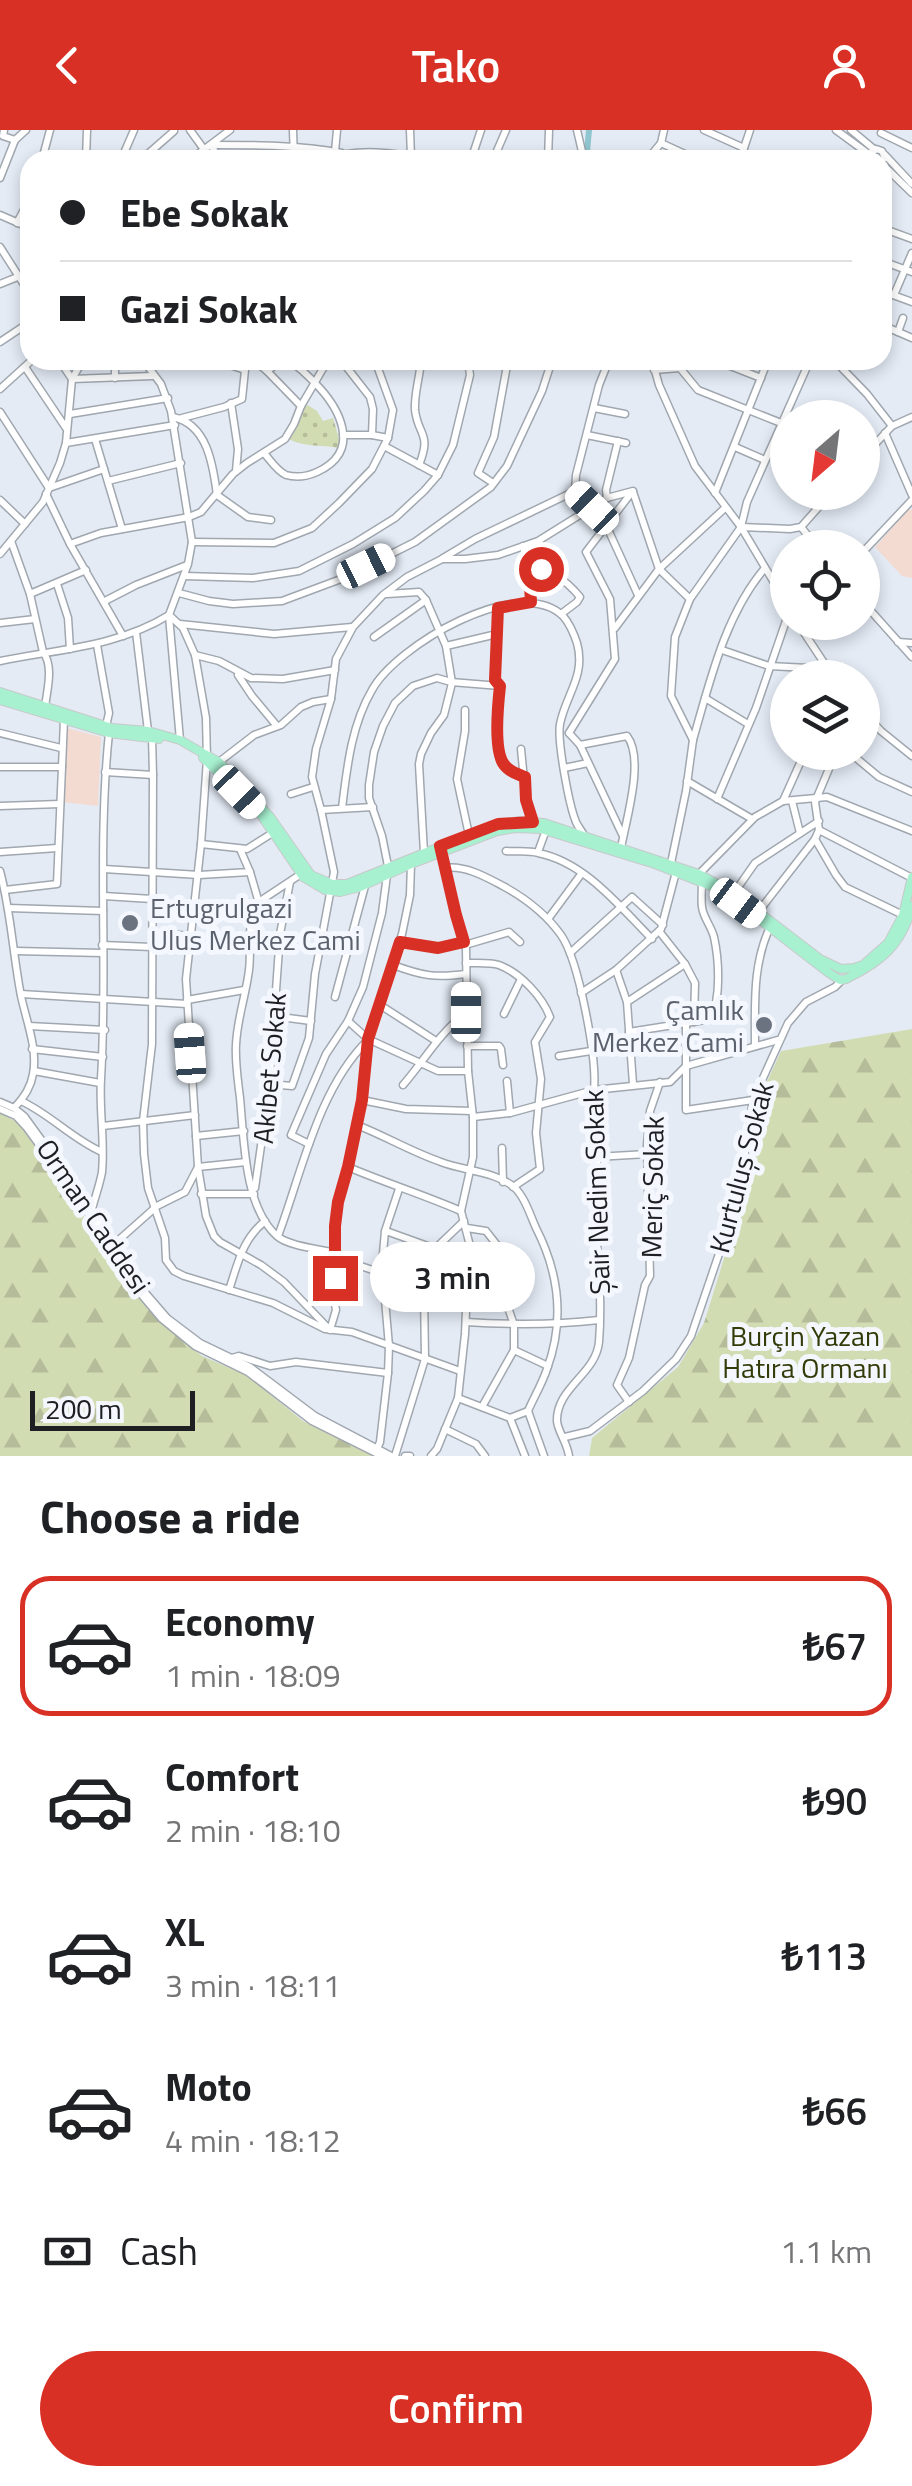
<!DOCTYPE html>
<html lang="en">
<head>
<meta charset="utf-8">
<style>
	:root { --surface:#fff; --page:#f2f2f2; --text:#202124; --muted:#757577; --line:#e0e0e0; --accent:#d93025 }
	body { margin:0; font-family:"Titillium Web",sans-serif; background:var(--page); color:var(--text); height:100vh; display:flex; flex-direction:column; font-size:38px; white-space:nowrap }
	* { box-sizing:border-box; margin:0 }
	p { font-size:32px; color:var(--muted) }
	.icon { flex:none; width:55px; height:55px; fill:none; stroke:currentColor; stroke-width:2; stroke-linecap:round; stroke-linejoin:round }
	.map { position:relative; height:1326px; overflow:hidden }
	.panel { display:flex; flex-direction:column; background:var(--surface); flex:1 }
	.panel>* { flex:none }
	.guide { position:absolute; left:20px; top:20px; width:872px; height:220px; border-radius:30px; box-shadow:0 5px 15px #0003; display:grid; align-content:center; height:220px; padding:0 40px; background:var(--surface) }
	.needle { width:65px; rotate:208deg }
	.fabs { position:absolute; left:770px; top:270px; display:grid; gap:20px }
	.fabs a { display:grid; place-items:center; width:110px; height:110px; border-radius:50%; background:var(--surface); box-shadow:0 5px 15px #0003; font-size:50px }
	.scale { position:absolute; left:30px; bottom:25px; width:165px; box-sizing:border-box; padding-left:10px; border:5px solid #1d1f23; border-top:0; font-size:28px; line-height:35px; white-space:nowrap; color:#1d1f23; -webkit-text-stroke:8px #f4f8fe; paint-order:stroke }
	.end { position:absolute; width:45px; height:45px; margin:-22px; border:12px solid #d93025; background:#fff; box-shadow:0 0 0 5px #fff }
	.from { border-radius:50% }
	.bubble { position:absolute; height:70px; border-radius:35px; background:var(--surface); box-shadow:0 5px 15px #0003; font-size:32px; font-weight:600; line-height:70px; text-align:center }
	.car { position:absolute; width:30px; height:60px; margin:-30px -15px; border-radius:12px; box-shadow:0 0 8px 2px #0007; background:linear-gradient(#fff 24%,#345 0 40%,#fff 0 76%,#345 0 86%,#fff 0) }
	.guide b { display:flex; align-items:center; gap:35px; height:95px; font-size:38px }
	.guide b+b { border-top:2px solid var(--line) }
	.guide i { width:25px; height:25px; background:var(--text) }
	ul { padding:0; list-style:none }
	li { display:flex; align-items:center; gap:30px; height:140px; margin:0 20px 15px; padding:0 20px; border:5px solid transparent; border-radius:30px }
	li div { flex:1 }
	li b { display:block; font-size:38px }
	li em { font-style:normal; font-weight:600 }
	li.selected { border-color:var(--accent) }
	li>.icon { width:90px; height:90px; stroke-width:1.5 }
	h2 { padding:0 40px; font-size:45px; line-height:120px }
	.pay { display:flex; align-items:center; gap:25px; height:110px; padding:0 40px; font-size:38px }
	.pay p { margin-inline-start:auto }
	.cta { display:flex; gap:20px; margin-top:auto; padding:20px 40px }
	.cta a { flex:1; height:115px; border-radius:60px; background:var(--accent); color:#fff; font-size:40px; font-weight:600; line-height:115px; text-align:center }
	header { display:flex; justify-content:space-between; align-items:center; height:130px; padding:0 40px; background:var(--accent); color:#fff; font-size:45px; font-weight:600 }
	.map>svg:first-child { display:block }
	.education { fill:#f3dbd1 }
	.forest { fill:url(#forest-firs) }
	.park { fill:url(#park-dots) }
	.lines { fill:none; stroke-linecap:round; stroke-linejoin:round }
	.canal { stroke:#8fc6cf; stroke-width:6 }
	.minor-casing { stroke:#a0a7af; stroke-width:9 }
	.major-casing { stroke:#c9c9ca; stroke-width:10 }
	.minor { stroke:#fff; stroke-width:6 }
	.major { stroke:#a7f1d1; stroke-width:8 }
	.route { stroke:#d93025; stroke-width:12 }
	.worship-dot { fill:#6b7280; stroke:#f4f8fe; stroke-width:4 }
	.labels { text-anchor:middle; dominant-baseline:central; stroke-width:10; stroke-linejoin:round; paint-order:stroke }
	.worship-label { font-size:28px; fill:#5b616d; stroke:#f4f8fe; text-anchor:start }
	.street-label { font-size:28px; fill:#1d1f23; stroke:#f4f8fe }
	.park-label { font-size:28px; fill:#333b09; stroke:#f4f8fe }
</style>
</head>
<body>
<header><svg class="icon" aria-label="back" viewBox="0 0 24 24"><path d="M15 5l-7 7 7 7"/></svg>Tako<svg class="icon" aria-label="person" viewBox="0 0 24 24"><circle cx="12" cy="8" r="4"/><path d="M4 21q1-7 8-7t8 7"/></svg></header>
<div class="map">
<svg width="912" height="1326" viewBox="0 0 912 1326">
	<defs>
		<pattern id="forest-firs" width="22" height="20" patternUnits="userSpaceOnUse" patternTransform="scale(2.5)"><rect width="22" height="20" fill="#d2dcb3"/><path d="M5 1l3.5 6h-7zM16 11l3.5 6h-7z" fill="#b4bc9a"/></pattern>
		<pattern id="park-dots" width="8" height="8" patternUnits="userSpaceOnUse" patternTransform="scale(2.5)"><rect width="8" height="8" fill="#d2dcb3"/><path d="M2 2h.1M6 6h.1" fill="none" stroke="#b4bc9a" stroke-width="1.8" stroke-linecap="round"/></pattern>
	</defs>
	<rect width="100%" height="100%" fill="#e4ebf5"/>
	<!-- education -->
	<g class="education">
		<path d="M909 379 912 380V448L902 446 875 417Z"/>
		<path d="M67 598 101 607 98 676 62 672Z"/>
	</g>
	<!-- forest -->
	<g class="forest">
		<path d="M912 899V1326H589L592 1308 678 1237 704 1193 752 1038 755 978 781 921Z"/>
		<path d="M0 983 17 992 47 1031 79 1076 115 1139 155 1187 202 1226 246 1245 303 1291 374 1326H0Z"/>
	</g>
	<!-- park -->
	<path class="park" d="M306 274 317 281 323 291 333 288 340 312 338 318C320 314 301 318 286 307Z"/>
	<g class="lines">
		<!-- canal -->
		<path class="canal" d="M589 0 587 22 589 30"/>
		<!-- minor casing -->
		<g class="minor-casing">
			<g id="minor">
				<path d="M4 0 3 6 15 10"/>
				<path d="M190 0 203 18"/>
				<path d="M293 0 294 30"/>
				<path d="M410 0 411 27"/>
				<path d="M577 0 584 30"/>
				<path d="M704 0 744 18 739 30"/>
				<path d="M836 0 870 25"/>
				<path d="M851 0 875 20"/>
				<path d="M881 3 912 18"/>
				<path d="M661 13 698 30"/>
				<path d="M211 15C255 15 299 15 342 23"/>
				<path d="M211 15 220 30"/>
				<path d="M744 18 750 0"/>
				<path d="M335 22 337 0"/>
				<path d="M885 25 912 54"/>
				<path d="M42 30 50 0"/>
				<path d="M86 30 87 0"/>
				<path d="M121 30 134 0"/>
				<path d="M141 30 174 1"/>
				<path d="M190 30 230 0"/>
				<path d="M326 30C357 17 396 23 429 30"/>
				<path d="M471 30 481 0"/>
				<path d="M493 30 506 0"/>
				<path d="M548 30 549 0"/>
				<path d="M647 30 661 13 664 0"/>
				<path d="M870 30V23L876 19 882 21 885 28"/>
				<path d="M882 34 912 63"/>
				<path d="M0 48 15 10 26 0"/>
				<path d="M0 85 30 98"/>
				<path d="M17 93 30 68"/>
				<path d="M882 98 912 109"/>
				<path d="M0 117 30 164"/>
				<path d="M882 131 912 142"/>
				<path d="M0 154 30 142"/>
				<path d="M882 161 912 172"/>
				<path d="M894 165 912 123"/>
				<path d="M882 195 912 208"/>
				<path d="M898 202 903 188"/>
				<path d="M0 212 30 192"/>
				<path d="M59 230 72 249 152 246"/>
				<path d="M115 230V248"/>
				<path d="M254 230 267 241 301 276"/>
				<path d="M341 230 370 267 373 279 372 305 388 308"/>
				<path d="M652 230 659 255 695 336 741 397 788 476"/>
				<path d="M715 230 761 248"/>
				<path d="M834 230 867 264 892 296"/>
				<path d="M25 237 66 298"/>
				<path d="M680 238 694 230"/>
				<path d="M654 240 680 238 698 260 781 293"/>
				<path d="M0 259 32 230"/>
				<path d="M231 273 238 319 236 341"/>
				<path d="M594 278 625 284"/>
				<path d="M0 282 49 358 104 339"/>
				<path d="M70 284 168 268"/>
				<path d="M173 287C207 294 213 334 217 365L248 387 271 390"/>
				<path d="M182 288 224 277 242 269 245 240 215 230"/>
				<path d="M885 303 912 365"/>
				<path d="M343 305H372"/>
				<path d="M587 305 626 313"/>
				<path d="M95 309 122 399"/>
				<path d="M66 313 175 295"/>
				<path d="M386 317 438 345"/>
				<path d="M735 317 765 330"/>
				<path d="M264 323C271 331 277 341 286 345 296 348 308 346 317 342 363 321 340 278 314 252 304 242 295 232 282 230L267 241"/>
				<path d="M862 328 892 296 912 287"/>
				<path d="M419 335C432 303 418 306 415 280 414 263 420 247 421 230"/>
				<path d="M108 351 181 333"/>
				<path d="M493 353 478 343 494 307 508 230"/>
				<path d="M575 361 592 377"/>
				<path d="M633 362 659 439 690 469"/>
				<path d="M715 363 768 230"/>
				<path d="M46 364 70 414 123 506"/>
				<path d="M607 368 606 360 618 311"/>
				<path d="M0 370 25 394"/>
				<path d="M606 395 638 465"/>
				<path d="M742 397 790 399 801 397 832 362"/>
				<path d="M801 397 818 418"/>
				<path d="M11 411 30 464 43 522C54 536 47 560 45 577"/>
				<path d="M192 412 274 413 312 398 339 373 372 339 388 308 393 280 375 230"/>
				<path d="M70 414 101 403 189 387 201 382 233 344 247 333 285 309 294 294 301 276 328 230"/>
				<path d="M523 416 529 439 531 472"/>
				<path d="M862 423 912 370"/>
				<path d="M0 424 43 372 60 333 66 313 72 249 83 230"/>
				<path d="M443 428 475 409 575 361 576 345 599 255 609 230"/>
				<path d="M529 439C550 438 567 451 580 467L577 472 561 484"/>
				<path d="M184 446 253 448 299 441 353 414 395 388 424 361 438 345 453 315 470 245 468 230"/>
				<path d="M57 454 68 488 70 519"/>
				<path d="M179 463 209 471 233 474 282 471 341 449 415 412 491 357 507 336 542 261 552 230"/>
				<path d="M30 464 86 440"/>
				<path d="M387 464 419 462 426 470 446 516 452 553 444 585 431 603 421 624 419 634 424 723"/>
				<path d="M105 471 136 455 187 435"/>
				<path d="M862 471 912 527"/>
				<path d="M498 478 495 551 500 556C498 575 493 616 503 633 508 641 517 644 525 647"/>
				<path d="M169 485 183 498 195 525 206 588 207 630 201 714 186 849 198 1037 206 1086 214 1106 220 1112 261 1135 284 1152 330 1200 336 1180 334 1169 335 1096 338 1072 348 1037 362 970 368 909 402 804 410 765 411 734"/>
				<path d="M169 486 180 610"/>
				<path d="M797 492 834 548"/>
				<path d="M0 493 35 489"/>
				<path d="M180 494 274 504 352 497"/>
				<path d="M615 498 659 439 725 378"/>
				<path d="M136 502 148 601 152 607 153 645 152 914 143 991 144 1024 148 1058 165 1108 166 1130 174 1141 184 1146 273 1173 325 1199 352 1202 460 1241"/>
				<path d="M374 507 426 470"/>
				<path d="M898 512 912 513"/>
				<path d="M97 515 109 583 106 596"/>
				<path d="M446 516 497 504"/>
				<path d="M722 520 769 536 828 539"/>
				<path d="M195 525 219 531 251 548 283 549 335 540"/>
				<path d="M0 531C58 519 117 517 169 485L188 434 192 412 171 281 161 254 143 230"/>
				<path d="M238 545 252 566 277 596"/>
				<path d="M808 548 811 538"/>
				<path d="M705 568 748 594"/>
				<path d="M465 580V601L457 649 469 705"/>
				<path d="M862 580 881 601 912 626"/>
				<path d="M0 603 61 618"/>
				<path d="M569 603 615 529 610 469 586 422 632 362"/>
				<path d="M569 603 580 615 627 606C645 629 626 690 621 718"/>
				<path d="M693 610C710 551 725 485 765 438"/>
				<path d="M580 615 622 704"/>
				<path d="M521 619 526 670 533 691"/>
				<path d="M849 622 879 647 912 662"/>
				<path d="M219 632 254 605 281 595 301 577 313 572 331 569"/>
				<path d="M0 637H62"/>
				<path d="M564 638 588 633"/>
				<path d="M105 642 153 645"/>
				<path d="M687 651 752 689"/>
				<path d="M291 664 313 657"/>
				<path d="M717 669 756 578 788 485"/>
				<path d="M783 671 827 667 912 701"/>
				<path d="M792 671 800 703"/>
				<path d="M0 676 60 674"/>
				<path d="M342 678C347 638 351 596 372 560 396 516 519 443 563 486 570 494 574 504 577 513 586 546 566 564 560 594 557 611 569 675 576 692 577 695 583 703 584 705"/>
				<path d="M321 680 373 677"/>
				<path d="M819 700 912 748"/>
				<path d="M815 709 836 745 845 757 903 785"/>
				<path d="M201 714 247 719 274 702"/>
				<path d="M506 721C517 722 528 720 538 723 585 732 620 777 652 809"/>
				<path d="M0 722 57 718"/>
				<path d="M538 722 546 700"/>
				<path d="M388 736 382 706 369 668V655L374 622 383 596 395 573 413 556 437 548 451 552 500 556"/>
				<path d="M445 738C465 735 486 747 503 756 525 768 546 784 561 805 579 831 597 928 594 960 593 968 592 975 592 983 592 1001 598 1019 597 1036 597 1047 594 1056 594 1067 596 1115 603 1163 599 1212 596 1244 556 1258 557 1291 558 1302 567 1312 569 1326"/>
				<path d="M670 738 686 661 693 610 671 566 675 507 690 469 741 397 747 372 810 230"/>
				<path d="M104 739 199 745 250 742 240 719"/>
				<path d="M0 741C11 782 13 825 21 866 26 890 38 919 33 944 31 957 23 969 14 978"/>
				<path d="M250 742 259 773C245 795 252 815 249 840 246 865 237 889 236 915 235 932 238 951 240 968 244 1009 244 1077 277 1106 288 1116 320 1119 336 1123"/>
				<path d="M699 744 755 687 783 671 805 622"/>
				<path d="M5 760 57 754 64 590"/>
				<path d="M734 763 755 733 819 691"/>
				<path d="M104 766 152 769"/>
				<path d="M196 775 251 777 301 744"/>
				<path d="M8 778 103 781"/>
				<path d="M759 781 815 709 819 700 815 672 836 622"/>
				<path d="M548 789 582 743"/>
				<path d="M659 801 685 834 695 853 694 892"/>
				<path d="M153 803 191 806"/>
				<path d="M399 812 438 818 464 812"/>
				<path d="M102 815 152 817"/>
				<path d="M465 815 509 802 520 812"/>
				<path d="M16 821 102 823"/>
				<path d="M570 823 632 767 663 795"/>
				<path d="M466 833C477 833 490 832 499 835 520 843 542 866 550 887L535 912 541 949 536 1003 540 1039 513 1057"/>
				<path d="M393 835C423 846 435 848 466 844"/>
				<path d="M616 840 627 872 633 954"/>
				<path d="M581 863 616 840 661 799 676 742"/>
				<path d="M21 864 187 874"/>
				<path d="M335 867 365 756"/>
				<path d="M187 870 244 860"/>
				<path d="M627 872 685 834"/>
				<path d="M380 875 436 911"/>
				<path d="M504 884 521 849"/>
				<path d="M273 886 311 891"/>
				<path d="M348 891 368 909 438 941H468"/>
				<path d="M686 893V980L753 970"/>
				<path d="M29 896 105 900"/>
				<path d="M629 902 711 889C721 867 719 830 714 807 711 796 703 787 702 777 701 769 702 760 702 752"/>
				<path d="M467 916H499L501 919 503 935"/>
				<path d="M755 916C755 874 752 832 772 793"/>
				<path d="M32 919 103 927"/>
				<path d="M559 926 591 921"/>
				<path d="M34 941 100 953"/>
				<path d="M507 951 510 983"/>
				<path d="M269 954 292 956 309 908 315 844 334 742 321 680 312 647 316 619 331 569 336 529 353 497 383 465 407 447 442 429H465L498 425 538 411 607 368 633 361"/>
				<path d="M403 955C424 931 439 903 466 883"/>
				<path d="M362 970 406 979 472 981"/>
				<path d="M21 971C50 984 72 1009 102 1022"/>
				<path d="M0 972 14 978 24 986 92 1080 117 1125 135 1151 167 1188 200 1213 250 1237 315 1286 391 1326"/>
				<path d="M0 979 16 986 27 998 86 1079 119 1138 162 1189 195 1216 248 1242 312 1291 382 1326"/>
				<path d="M473 987 510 983 594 960 670 952 686 936 778 910"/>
				<path d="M357 995C385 1006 412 1022 441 1032 464 1041 494 1041 514 1057 525 1067 530 1085 536 1098 559 1143 565 1190 547 1239 542 1254 534 1267 528 1281L544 1326"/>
				<path d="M103 996 195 985"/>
				<path d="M196 1006 244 1001"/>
				<path d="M309 1014 291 1005 326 924 348 891 363 857 382 783 387 745"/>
				<path d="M502 1018 503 1052"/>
				<path d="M596 1027 647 1024"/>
				<path d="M348 1037C386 1053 424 1065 461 1081"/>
				<path d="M255 1058 269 959 280 804 290 752"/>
				<path d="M201 1064H254"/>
				<path d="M92 1079C95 1067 100 1054 102 1042 105 1011 99 980 101 949 108 834 97 718 109 603"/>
				<path d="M467 1098 486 1101 497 1115 496 1135 499 1151 514 1195V1220L482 1277"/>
				<path d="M386 1101 436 1119"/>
				<path d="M278 1106C302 1042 318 959 368 910"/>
				<path d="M112 1116 157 1076 185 1062 198 1037 246 1032"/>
				<path d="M336 1128 382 1143"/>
				<path d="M229 1160C238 1133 242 1110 265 1091"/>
				<path d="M424 1166 466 1168"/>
				<path d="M466 1192C511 1195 554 1195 599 1190"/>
				<path d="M514 1220 548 1236"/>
				<path d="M232 1228 239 1226 270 1236 296 1232 388 1243"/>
				<path d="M458 1268 510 1288 525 1326"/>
				<path d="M629 1272 617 1255 629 1228 645 1155 650 1146 647 1015 650 981 660 952"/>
				<path d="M510 1288 528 1281"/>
				<path d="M445 1299 476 1314 485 1326"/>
				<path d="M565 1307 590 1301 643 1261 676 1229 691 1206 738 1068 753 970 788 893 806 872 835 857 842 850"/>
				<path d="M377 1319 380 1312 388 1243 389 1216 382 1135 385 1101 399 1059"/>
				<path d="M395 1326 425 1229 424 1161 431 1128 438 1116 464 1091"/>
				<path d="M405 1326H410"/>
				<path d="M431 1326 437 1319 458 1268 465 1204 469 1112 461 1081 473 1027V987L468 941 466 818 455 785 441 720"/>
			</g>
		</g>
		<!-- major casing -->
		<g class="major-casing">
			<g id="major">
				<path d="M0 562 112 598 148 601 180 610 192 617 219 632 244 657 271 688 311 745 332 754H347L492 696 519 691 544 693 699 744 734 763 820 829 841 839 854 838 863 835 888 813 903 785 912 747"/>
				<path d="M0 570 109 603 159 609"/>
				<path d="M203 628 259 682 303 747 325 760 340 762 360 757 411 734 497 701 516 698 541 699 655 734 711 756 738 773 829 843 840 850 846 849"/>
				<path d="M846 849C881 832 902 815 912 776"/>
			</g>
		</g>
		<!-- minor -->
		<use href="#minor" class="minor"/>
		<!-- major -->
		<use href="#major" class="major"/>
	</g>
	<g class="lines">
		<!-- route -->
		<path class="route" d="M335 1148V1096L338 1072 348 1037 362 970 368 909 400 812 438 818 464 812 456 785 440 716 498 694 533 692 526 670 525 647C517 644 508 641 503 633 494 618 498 574 500 556L495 550 498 478 531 472 529 439H541"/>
	</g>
	<!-- markers -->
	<g class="worship-dot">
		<circle cx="130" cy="793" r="10"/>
		<circle cx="764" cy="895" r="10"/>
	</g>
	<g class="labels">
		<!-- worship labels -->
		<g class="worship-label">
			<text x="150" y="777">Ertugrulgazi<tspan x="150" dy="32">Ulus Merkez Cami</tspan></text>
			<text x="744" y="879" text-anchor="end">Çamlık<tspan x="744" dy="32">Merkez Cami</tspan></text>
		</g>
		<!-- street labels -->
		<g class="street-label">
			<text transform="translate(269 938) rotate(-85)">Akıbet Sokak</text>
			<text transform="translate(741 1037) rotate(-75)">Kurtuluş Sokak</text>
			<text transform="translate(652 1057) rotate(-89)">Meriç Sokak</text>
			<text transform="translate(596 1062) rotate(-92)">Şair Nedim Sokak</text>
			<text transform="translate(94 1086) rotate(56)">Orman Caddesi</text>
		</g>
		<!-- park labels -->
		<g class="park-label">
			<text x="805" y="1205">Burçin Yazan<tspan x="805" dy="32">Hatıra Ormanı</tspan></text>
		</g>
	</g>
</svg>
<div class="fabs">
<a><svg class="needle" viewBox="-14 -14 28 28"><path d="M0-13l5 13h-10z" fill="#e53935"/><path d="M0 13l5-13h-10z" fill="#757577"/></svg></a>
<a><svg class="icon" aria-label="locate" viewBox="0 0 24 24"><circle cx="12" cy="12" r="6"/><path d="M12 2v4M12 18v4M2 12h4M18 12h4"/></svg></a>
<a><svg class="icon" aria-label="layers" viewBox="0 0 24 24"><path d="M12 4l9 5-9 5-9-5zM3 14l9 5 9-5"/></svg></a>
</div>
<div class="scale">200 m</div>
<i class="end from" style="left:541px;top:439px"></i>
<i class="end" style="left:335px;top:1148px"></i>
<div class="bubble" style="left:370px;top:1112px;width:165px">3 min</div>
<i class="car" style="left:592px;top:378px;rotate:314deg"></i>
<i class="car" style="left:366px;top:436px;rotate:64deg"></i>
<i class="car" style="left:239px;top:662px;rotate:136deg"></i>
<i class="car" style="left:738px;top:773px;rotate:127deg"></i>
<i class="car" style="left:466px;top:882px;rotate:0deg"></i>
<i class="car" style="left:190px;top:923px;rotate:356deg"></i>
<div class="guide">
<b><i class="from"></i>Ebe Sokak</b>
<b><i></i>Gazi Sokak</b>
</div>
</div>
<section class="panel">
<h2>Choose a ride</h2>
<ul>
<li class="selected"><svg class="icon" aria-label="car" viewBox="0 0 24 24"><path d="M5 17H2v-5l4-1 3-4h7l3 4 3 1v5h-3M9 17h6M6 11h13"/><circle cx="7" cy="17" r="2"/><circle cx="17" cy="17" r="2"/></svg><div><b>Economy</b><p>1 min · 18:09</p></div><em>₺67</em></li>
<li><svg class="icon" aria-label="car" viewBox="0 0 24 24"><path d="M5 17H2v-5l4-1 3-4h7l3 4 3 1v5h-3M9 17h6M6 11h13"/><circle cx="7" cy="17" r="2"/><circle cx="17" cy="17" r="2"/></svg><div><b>Comfort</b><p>2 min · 18:10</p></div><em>₺90</em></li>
<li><svg class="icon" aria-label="car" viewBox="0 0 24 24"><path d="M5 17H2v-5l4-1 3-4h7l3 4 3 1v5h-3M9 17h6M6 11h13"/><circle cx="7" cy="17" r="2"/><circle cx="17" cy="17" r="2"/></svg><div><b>XL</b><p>3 min · 18:11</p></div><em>₺113</em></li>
<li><svg class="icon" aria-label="car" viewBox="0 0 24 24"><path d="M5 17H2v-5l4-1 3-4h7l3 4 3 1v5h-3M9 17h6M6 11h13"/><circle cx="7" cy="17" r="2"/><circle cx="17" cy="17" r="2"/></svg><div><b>Moto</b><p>4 min · 18:12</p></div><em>₺66</em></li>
</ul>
<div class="pay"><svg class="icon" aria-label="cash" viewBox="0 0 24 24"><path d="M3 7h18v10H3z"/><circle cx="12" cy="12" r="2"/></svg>Cash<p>1.1 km</p></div>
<div class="cta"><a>Confirm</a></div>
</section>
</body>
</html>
